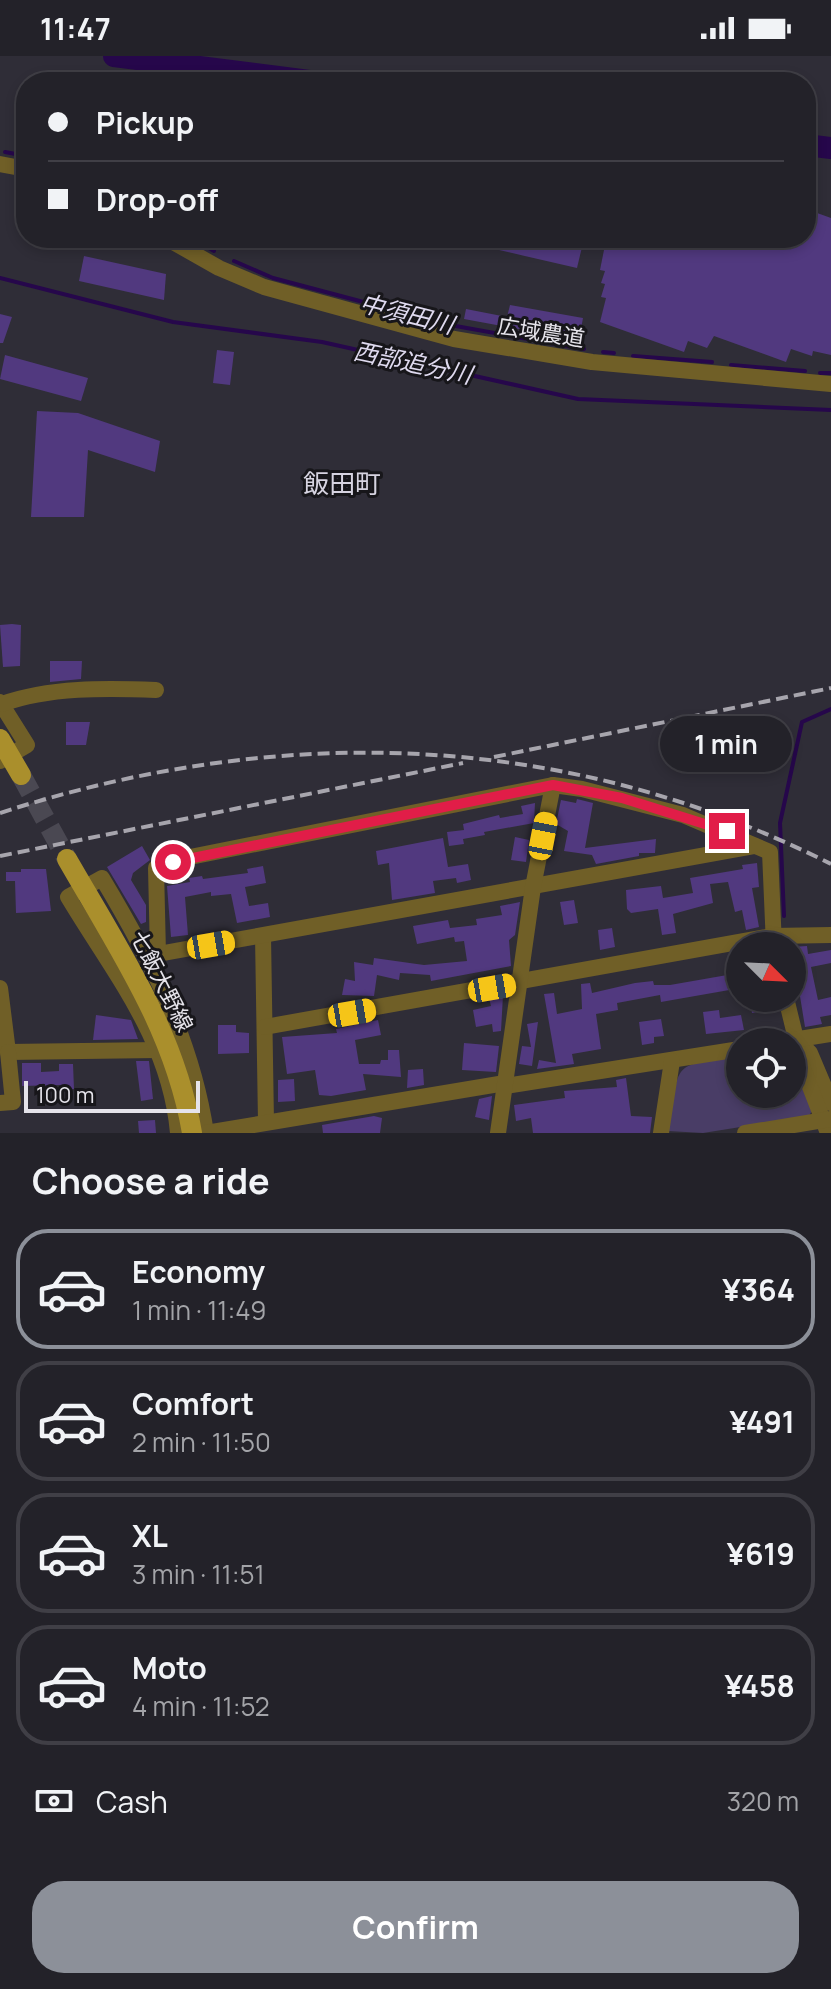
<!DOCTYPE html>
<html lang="en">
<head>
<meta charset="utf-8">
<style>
	:root { --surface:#232229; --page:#2b2a31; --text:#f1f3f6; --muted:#a3a4a8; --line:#403f46; --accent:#8c9099 }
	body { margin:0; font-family:Manrope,"Noto Sans JP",sans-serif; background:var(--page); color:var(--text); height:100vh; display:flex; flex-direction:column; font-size:30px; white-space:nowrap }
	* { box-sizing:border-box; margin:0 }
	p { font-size:26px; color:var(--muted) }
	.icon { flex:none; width:44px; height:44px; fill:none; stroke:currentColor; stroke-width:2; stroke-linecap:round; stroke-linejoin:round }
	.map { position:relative; height:1077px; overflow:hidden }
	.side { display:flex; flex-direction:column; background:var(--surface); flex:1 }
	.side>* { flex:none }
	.hud { position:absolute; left:16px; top:16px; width:800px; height:176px; border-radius:32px; box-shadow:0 4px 12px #0003,0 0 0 2px var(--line); display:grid; align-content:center; height:176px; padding:0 32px; background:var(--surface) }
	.needle { width:52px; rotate:114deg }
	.buttons { position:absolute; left:726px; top:876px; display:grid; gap:16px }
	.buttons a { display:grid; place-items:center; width:80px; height:80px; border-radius:50%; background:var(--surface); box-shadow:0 4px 12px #0003,0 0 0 2px var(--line); font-size:40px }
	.scale { position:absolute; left:24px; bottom:20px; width:176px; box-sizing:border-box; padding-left:8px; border:4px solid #e5e3ea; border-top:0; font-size:22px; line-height:28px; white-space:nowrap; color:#e5e3ea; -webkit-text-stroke:6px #17161a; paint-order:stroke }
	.end { position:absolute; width:36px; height:36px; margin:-18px; border:10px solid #e11d48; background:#fff; box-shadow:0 0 0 4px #fff }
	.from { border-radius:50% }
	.bubble { position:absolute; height:56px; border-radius:28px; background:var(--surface); box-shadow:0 4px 12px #0003,0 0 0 2px var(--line); font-size:26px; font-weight:700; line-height:56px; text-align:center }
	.car { position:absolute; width:24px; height:48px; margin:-24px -12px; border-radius:10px; box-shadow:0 0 6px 2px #0007; background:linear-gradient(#f5c518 24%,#345 0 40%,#f5c518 0 76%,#345 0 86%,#f5c518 0) }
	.hud b { display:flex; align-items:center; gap:28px; height:76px; font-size:30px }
	.hud b+b { border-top:2px solid var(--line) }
	.hud i { width:20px; height:20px; background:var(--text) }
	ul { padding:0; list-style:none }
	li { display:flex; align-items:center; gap:24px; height:120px; margin:0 16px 12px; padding:0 16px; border:4px solid var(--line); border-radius:32px }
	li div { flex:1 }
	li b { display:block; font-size:30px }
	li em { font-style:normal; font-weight:700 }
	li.current { border-color:var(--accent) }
	li>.icon { width:72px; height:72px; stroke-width:1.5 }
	h2 { padding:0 32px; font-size:36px; line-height:96px }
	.pay { display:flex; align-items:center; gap:20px; height:88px; padding:0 32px; font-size:30px }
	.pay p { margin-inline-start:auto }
	.action { display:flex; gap:16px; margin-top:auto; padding:16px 32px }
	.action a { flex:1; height:92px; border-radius:32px; background:var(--accent); color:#fff; font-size:32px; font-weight:700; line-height:92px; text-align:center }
	.status { display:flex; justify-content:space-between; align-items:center; height:56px; padding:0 40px; background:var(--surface); direction:ltr }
	.status svg { height:22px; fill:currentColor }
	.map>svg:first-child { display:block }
	.green { fill:#493d66 }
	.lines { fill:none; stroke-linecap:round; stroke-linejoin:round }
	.stream { stroke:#26074b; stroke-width:4 }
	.river { stroke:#26074b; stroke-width:22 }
	.building { fill:#51397f }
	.major-tunnel { stroke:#4a4852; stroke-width:20; stroke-dasharray:20 10; stroke-linecap:butt }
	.minor { stroke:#705f27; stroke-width:16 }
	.major { stroke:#aa8f2c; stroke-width:20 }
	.rail { stroke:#a7a5ad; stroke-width:4; stroke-dasharray:12 6; stroke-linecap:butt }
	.route { stroke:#e11d48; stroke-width:10 }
	.labels { text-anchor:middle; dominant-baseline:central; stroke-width:6; stroke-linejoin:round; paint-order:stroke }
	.street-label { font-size:22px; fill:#e5e3ea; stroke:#17161a }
	.water-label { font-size:24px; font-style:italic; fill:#dfdaef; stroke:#17161a }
	.quarter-label { font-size:26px; fill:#d6d3e0; stroke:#17161a }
</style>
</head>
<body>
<div class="status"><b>11:47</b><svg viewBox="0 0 49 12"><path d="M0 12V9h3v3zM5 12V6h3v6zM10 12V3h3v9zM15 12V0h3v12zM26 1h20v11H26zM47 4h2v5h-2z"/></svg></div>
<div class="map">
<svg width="831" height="1077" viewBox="0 0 831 1077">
	<rect width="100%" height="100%" fill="#2f2d37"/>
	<!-- green -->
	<path class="green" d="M792 995 813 1053 809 1060 703 1077 668 1075C681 1005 668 1010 740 1000V1038H792Z"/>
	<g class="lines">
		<!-- stream -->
		<g class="stream">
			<path d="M5 96 26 100"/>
			<path d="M192 182 214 195"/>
			<path d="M234 205 273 222 450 269 584 293"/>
			<path d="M0 222 173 266 322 286 578 343 831 354"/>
			<path d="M603 296 614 297"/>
			<path d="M633 300 712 306"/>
			<path d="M731 309 805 315"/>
			<path d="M820 317H831"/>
			<path d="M784 860 780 767 802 666 831 653"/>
		</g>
		<!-- river -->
		<g class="river">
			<path d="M114 0 317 26"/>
			<path d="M806 89 831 92"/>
		</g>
	</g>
	<!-- building -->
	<g class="building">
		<path d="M806 153 831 162V299L813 295 812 300 791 293 786 306 714 280 707 292 688 285 684 296 600 266 606 242 601 241 605 228 601 227 605 215 600 214 605 189 588 182H795L806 186Z"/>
		<path d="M465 182H582V191L577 212 464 186Z"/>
		<path d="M84 200 166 218 164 244 79 225Z"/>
		<path d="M510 249 583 262 579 284 464 263 466 253 507 261Z"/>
		<path d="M0 258 12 261 3 287H0Z"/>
		<path d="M217 294 234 296 230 329 213 327Z"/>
		<path d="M5 299 88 322 81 345 0 323Z"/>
		<path d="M37 355 78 357 160 385 155 416 88 394 84 461H31Z"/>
		<path d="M12 568 21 569 20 610 3 611 0 569Z"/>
		<path d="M50 605H82L81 623 50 626Z"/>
		<path d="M66 666H90L86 689H66Z"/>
		<path d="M577 743 593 747 585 792 656 783 655 797H639V800L596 808 592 799 564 795 568 775 556 768 561 744 576 747Z"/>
		<path d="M535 747 534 767 484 776 485 779 463 783 464 788 449 790 447 776 464 774 463 768 499 759 500 762 523 758 521 750Z"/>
		<path d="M515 781 529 784 526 806 511 804Z"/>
		<path d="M443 782 448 811 468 808 471 824 457 827 456 822 433 825 435 837 392 844 389 807 378 809 376 795Z"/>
		<path d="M142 790 150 804 133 817 131 824 146 849V866L141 868 107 811Z"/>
		<path d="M757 807 759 831 752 832 759 871 746 874 742 854 735 856 728 826 710 828 713 847 673 858 676 877 662 879 658 853 631 857 627 853 626 834 661 830 663 842 693 837 690 822 743 813 742 809Z"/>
		<path d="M263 810 266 827 245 831 249 850 268 847 270 861 237 867 231 838 211 840V836L185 841 188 879 171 881 167 830 190 826 189 822 202 820 203 823 248 817 247 813Z"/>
		<path d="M21 813H46L51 855 16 857 15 825H6V816H21Z"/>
		<path d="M574 844 578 867 564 869 560 846Z"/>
		<path d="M520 846 515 879 509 884 511 910 431 925 430 919 400 917 399 924 377 919 374 940 342 939 345 923 355 925 354 906 373 909 374 902 424 909 467 905 464 885 455 886 454 881 417 888 413 870 448 864 450 872 477 869 476 863 502 859 500 850Z"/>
		<path d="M612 872 615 891 600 894 598 874Z"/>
		<path d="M807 890 808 898 831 894V907L811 911 818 944 831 941V959L820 961 822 968 805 971 792 891Z"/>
		<path d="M733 918 735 933 661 946 660 939 617 947 618 954 596 958 601 993 572 998 574 1008 537 1013 539 1004 556 1007 544 938 554 937 557 958 582 953 581 928 590 927 592 937 635 927 653 925 654 929H670Z"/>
		<path d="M503 939 501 975 493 976 492 968 476 971 473 954 491 950 489 942Z"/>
		<path d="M750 942H765L767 954 752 957Z"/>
		<path d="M719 954 720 962 741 959 744 974 706 978 703 956Z"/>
		<path d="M96 959 131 964 138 983 93 984Z"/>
		<path d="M661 963 664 980 654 981V987L642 989 639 966Z"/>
		<path d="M378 964 381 979 355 984 359 1008H380L381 1004H388V994H399L401 1021 363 1018 366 1034 331 1040 319 1039 315 1014 287 1018 282 981 337 977 336 973Z"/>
		<path d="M538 966 532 1010 519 1008 522 990 531 991 527 968Z"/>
		<path d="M218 969H236V976L249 977V997L218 998Z"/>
		<path d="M464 987 499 990 496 1016 462 1014Z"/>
		<path d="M132 1005H149L153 1043 141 1045 136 1005Z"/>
		<path d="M22 1007H41V1016L59 1015V1008H73L74 1033 60 1034V1029L22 1030Z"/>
		<path d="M423 1013 424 1029 407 1032 408 1014Z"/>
		<path d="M626 1022 631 1060 652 1061 650 1077H533L531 1062 516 1065 514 1049 565 1042 564 1035 617 1031 616 1024Z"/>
		<path d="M294 1023 295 1045 278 1046V1024Z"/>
		<path d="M492 1040 489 1064 475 1061 479 1043Z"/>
		<path d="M374 1060 382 1062 380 1077H323L322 1069Z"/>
		<path d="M155 1064 156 1077H139L138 1065Z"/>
	</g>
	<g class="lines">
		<!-- major-tunnel -->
		<path class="major-tunnel" d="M21 719 67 803"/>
		<!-- minor -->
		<g class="minor">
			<path d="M0 108 26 113"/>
			<path d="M166 182 219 212 264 231 454 283 592 306 831 328"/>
			<path d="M0 646 27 689 0 705"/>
			<path d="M2 648C49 631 106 632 156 634"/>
			<path d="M263 880 266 1066"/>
			<path d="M158 898 755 790"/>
			<path d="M151 910 158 898 156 812 190 801 553 729 582 733 683 759 770 796 774 890"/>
			<path d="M0 932 8 996 158 994"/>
			<path d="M786 942 796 983 810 997 831 1047"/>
			<path d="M265 971 772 880 831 879"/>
			<path d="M796 984 800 1005 828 1077"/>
			<path d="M780 986 831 978"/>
			<path d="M505 1030 740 993"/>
			<path d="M0 1047 13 1046 8 996"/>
			<path d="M178 1077C170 984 114 918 68 841L102 822C150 902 192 983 206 1077"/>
			<path d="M206 1077 505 1027"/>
			<path d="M498 1077 533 831 553 729"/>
			<path d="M661 1077 672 1005"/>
			<path d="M745 1077 831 1063"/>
		</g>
		<!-- major -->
		<g class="major">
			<path d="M0 683 21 719"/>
			<path d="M67 803C118 892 175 975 192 1077"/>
		</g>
		<!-- rail -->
		<g class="rail">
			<path d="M494 701 831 632"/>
			<path d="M0 757C280 666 565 674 831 808"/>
			<path d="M0 800 463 707"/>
		</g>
	</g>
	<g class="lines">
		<!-- route -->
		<path class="route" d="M173 806 553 729 622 742 727 775"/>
	</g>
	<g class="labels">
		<!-- street labels -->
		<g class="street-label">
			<text transform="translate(541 276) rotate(9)">広域農道</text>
			<text transform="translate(162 925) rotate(63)">七飯大野線</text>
		</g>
		<!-- water labels -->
		<g class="water-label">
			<text transform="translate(407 257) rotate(14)">中須田川</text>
			<text transform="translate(413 306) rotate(12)">西部追分川</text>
		</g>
		<!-- quarter labels -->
		<g class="quarter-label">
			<text x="342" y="427">飯田町</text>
		</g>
	</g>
</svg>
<div class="buttons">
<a><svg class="needle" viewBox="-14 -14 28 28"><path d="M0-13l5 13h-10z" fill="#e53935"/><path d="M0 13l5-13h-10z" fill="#a3a4a8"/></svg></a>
<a><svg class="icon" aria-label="locate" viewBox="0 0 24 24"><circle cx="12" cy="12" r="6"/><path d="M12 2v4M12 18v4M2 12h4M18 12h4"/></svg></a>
</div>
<div class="scale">100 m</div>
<i class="end from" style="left:173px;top:806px"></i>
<i class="end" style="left:727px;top:775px"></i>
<div class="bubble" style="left:660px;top:660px;width:132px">1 min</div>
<i class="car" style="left:543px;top:780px;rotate:11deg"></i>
<i class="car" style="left:211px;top:889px;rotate:80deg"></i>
<i class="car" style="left:492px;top:932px;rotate:80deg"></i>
<i class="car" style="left:352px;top:957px;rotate:80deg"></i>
<div class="hud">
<b><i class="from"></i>Pickup</b>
<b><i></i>Drop-off</b>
</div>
</div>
<section class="side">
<h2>Choose a ride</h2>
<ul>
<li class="current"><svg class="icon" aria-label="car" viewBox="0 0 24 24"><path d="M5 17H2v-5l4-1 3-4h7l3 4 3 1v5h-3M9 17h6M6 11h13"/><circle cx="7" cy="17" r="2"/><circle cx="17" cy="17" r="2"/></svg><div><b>Economy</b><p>1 min · 11:49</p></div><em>¥364</em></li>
<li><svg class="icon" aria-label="car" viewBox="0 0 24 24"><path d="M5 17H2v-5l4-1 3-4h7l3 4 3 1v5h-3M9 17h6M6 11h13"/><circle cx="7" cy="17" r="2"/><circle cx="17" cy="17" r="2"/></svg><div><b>Comfort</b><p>2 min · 11:50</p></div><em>¥491</em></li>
<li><svg class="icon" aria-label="car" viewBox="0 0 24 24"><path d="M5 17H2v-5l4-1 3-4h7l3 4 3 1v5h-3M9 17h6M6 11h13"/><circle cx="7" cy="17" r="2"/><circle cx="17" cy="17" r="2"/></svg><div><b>XL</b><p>3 min · 11:51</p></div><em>¥619</em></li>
<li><svg class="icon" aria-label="car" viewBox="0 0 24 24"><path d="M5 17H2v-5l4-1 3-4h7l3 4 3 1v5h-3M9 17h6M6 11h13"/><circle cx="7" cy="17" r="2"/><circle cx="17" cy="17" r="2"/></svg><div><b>Moto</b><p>4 min · 11:52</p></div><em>¥458</em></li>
</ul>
<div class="pay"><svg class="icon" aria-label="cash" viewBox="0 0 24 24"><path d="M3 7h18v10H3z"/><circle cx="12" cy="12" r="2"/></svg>Cash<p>320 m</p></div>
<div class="action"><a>Confirm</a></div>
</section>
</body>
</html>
